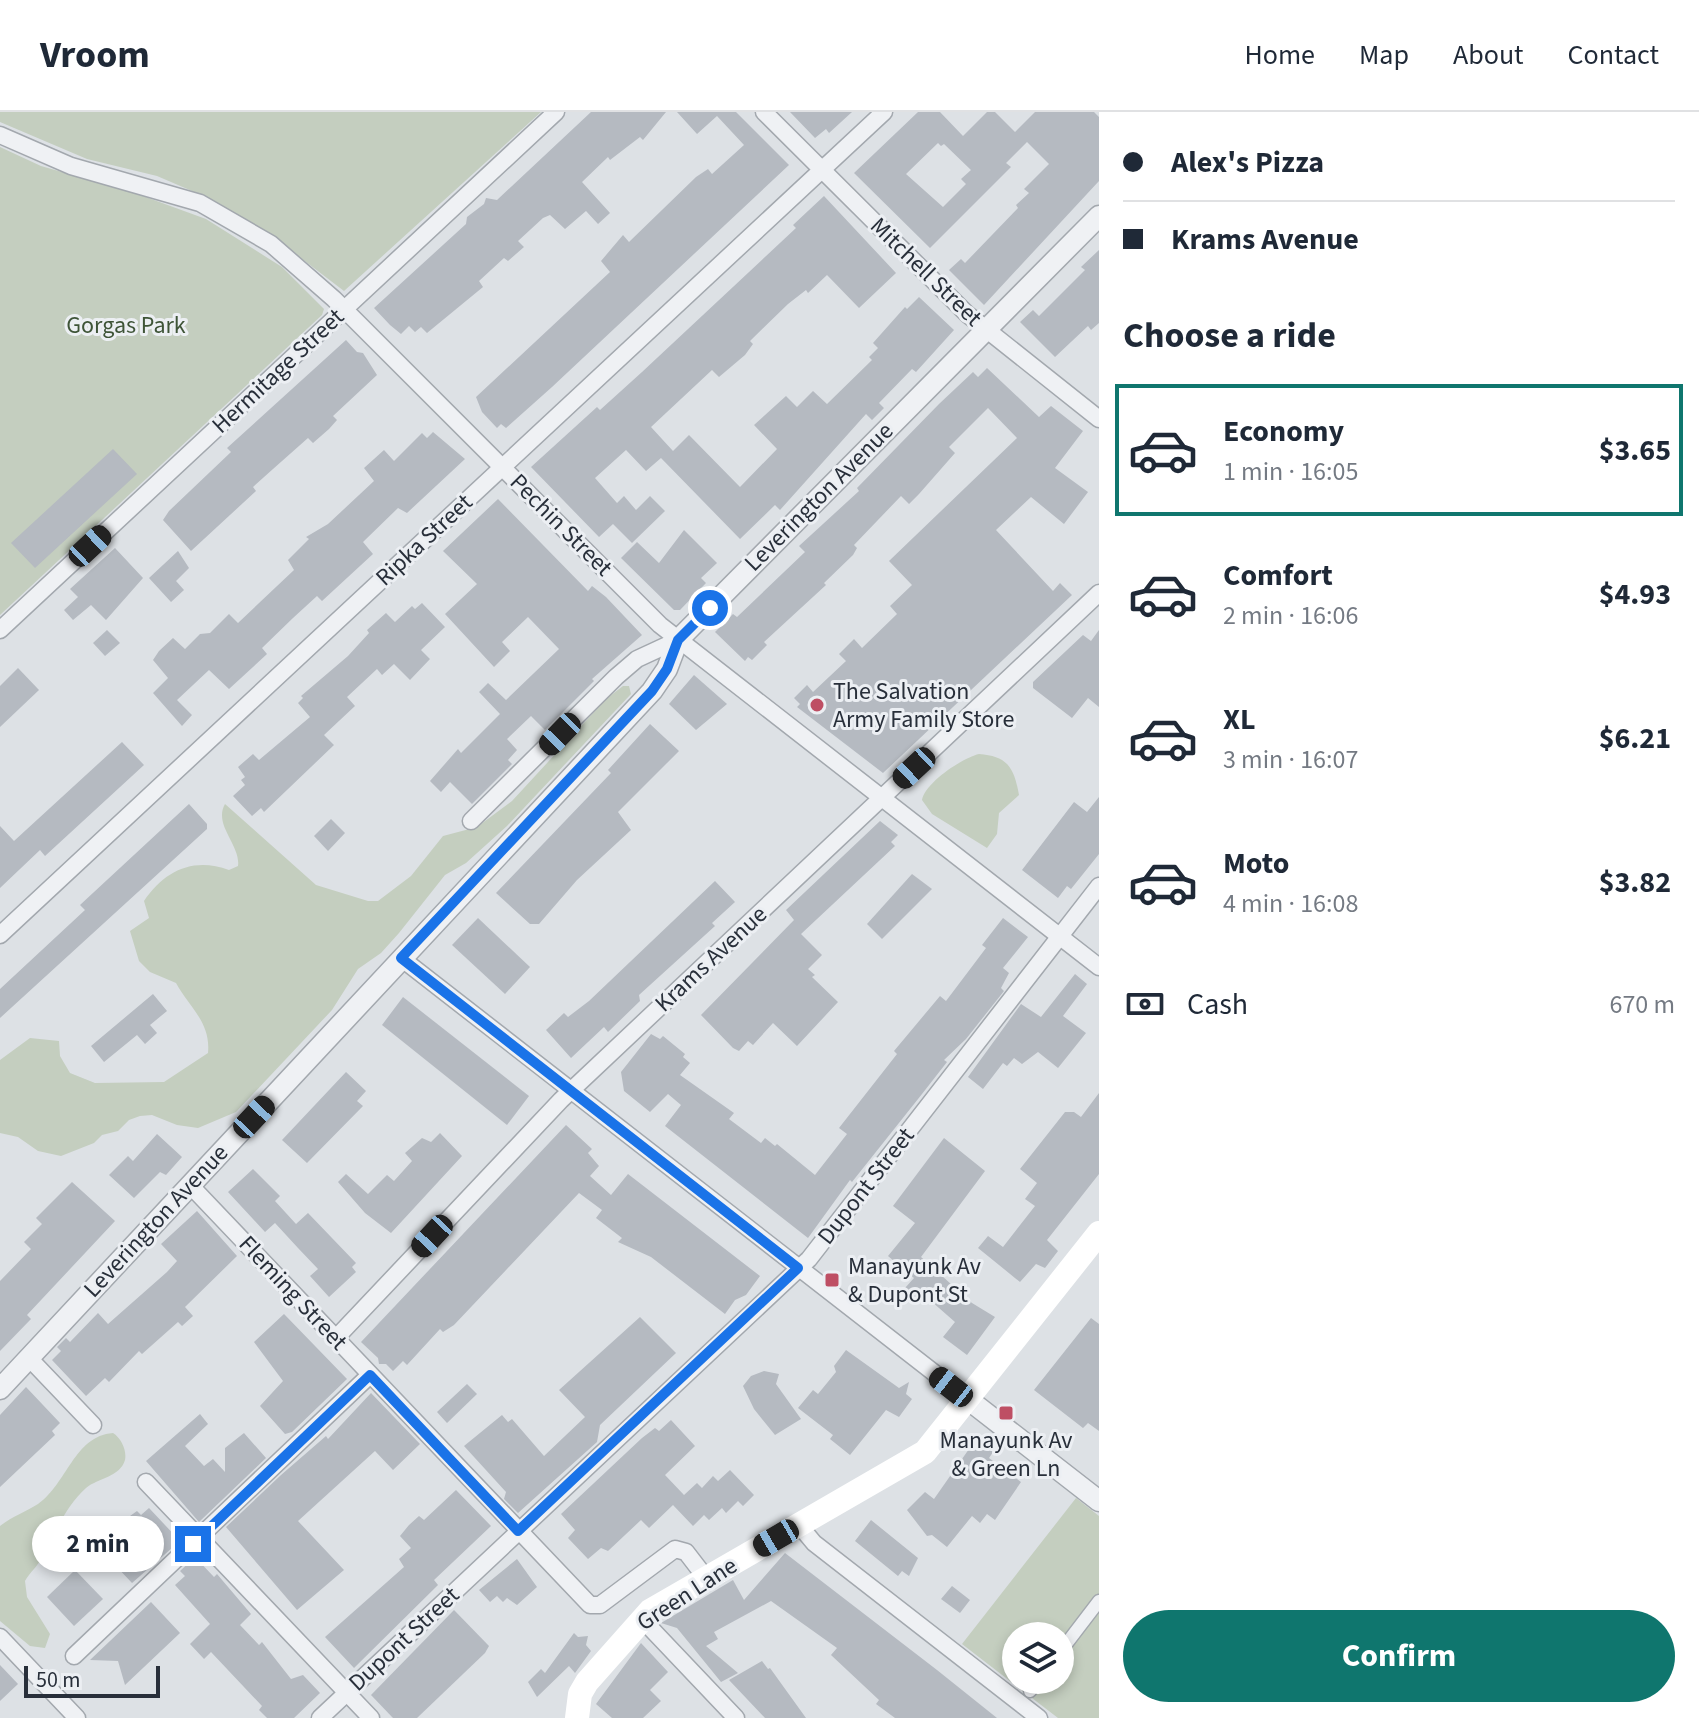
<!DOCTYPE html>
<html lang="en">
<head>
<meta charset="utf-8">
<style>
	:root { --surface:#fff; --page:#f2f2f3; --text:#1f2937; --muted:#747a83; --line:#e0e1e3; --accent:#0f766e }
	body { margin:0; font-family:"Source Sans 3",sans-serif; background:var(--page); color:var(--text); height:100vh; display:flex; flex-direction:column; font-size:30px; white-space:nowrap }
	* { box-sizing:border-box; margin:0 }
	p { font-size:26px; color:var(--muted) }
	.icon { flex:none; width:44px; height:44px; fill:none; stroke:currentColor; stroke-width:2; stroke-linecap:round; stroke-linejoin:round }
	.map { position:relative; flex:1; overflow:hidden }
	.drawer { display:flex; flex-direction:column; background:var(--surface); width:600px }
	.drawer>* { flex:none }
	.top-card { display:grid; align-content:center; height:176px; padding:0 24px; background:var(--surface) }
	.fabs { position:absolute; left:1002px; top:1510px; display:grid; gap:16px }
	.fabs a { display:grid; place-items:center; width:72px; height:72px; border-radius:50%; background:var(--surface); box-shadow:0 4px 12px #0003; font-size:40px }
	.scale { position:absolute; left:24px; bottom:20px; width:136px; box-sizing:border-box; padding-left:8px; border:4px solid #282f3a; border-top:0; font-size:22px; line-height:28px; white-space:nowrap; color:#282f3a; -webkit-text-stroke:6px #eceff3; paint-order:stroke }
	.end { position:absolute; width:36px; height:36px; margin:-18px; border:10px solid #1a73e8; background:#fff; box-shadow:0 0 0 4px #fff }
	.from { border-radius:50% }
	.bubble { position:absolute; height:56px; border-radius:28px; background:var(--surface); box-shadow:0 4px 12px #0003; font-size:26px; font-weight:700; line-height:56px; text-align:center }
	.car { position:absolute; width:24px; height:48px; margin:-24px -12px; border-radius:10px; box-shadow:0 0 6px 2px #0007; background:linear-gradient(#222 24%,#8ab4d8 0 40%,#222 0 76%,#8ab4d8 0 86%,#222 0) }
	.top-card b { display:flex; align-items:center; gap:28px; height:76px; font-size:30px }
	.top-card b+b { border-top:2px solid var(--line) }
	.top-card i { width:20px; height:20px; background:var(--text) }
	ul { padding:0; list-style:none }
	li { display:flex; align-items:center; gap:24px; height:132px; margin:0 16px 12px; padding:0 8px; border:4px solid transparent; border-radius:0px }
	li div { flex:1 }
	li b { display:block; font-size:30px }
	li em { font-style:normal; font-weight:700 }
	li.on { border-color:var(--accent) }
	li>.icon { width:72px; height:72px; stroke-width:1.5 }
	h2 { padding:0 24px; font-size:36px; line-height:96px }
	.pay { display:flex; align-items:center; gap:20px; height:88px; padding:0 24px; font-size:30px }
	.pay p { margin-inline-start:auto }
	.primary-button { display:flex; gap:16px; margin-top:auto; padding:16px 24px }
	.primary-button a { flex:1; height:92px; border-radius:48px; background:var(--accent); color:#fff; font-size:32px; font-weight:700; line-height:92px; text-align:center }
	header { display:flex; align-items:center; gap:48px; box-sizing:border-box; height:112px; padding:0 40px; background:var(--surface); border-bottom:2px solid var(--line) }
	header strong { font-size:38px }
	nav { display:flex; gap:44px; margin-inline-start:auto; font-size:28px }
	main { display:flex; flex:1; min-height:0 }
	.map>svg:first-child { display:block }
	.green { fill:#c4cebf; fill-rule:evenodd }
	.building { fill:#b5bac1; fill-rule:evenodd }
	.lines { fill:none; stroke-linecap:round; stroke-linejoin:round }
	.pedestrian-casing { stroke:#a3a8ae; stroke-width:15 }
	.minor-casing { stroke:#a3a8ae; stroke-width:19 }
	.tertiary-casing { stroke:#a3a8ae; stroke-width:23 }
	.pedestrian { stroke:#eff1f4; stroke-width:12 }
	.minor { stroke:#eff1f4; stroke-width:16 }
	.tertiary { stroke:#eff1f4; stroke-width:20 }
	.secondary { stroke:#fff; stroke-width:24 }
	.route { stroke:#1a73e8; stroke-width:10 }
	.poi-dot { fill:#be4f64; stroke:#eceff3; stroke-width:3 }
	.labels { text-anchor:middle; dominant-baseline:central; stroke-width:6; stroke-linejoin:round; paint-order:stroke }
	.street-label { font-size:24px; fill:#282f3a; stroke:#eceff3 }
	.park-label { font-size:24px; fill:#3e5437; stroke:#eceff3 }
	.poi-label { font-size:24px; fill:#282f3a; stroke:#eceff3; text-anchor:start }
</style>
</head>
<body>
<header>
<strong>Vroom</strong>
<nav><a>Home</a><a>Map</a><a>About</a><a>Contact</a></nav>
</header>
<main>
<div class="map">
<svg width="1099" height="1606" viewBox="0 0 1099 1606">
	<rect width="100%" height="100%" fill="#dde1e5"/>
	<!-- green -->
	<g class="green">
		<path d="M0 0H541L344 179 272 124 192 79 157 64 87 47 0 10Z"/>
		<path d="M0 35 41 54 132 80 206 107 282 155 324 197 322 203 0 503Z"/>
		<path d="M623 574H629L631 582 507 714 466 751 445 763 399 821 381 841 358 857 332 898 236 1000 198 1016 177 1013 152 1003 140 1004 129 1008 118 1019 102 1023 94 1031 61 1044 38 1039 18 1025 0 1021V948L30 926 59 929 60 944 70 961 95 971 164 970 208 941C211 910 189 895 176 871L150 860 139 849 130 819 149 806 144 789C165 758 194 745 229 758L238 754C241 733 213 713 225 692L316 773 368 789H378L411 764 443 724 477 715 512 689 606 587Z"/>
		<path d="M979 642C1008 644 1014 656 1019 683L999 701 997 722 987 736 932 702 922 688C925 671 962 646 979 642Z"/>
		<path d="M113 1321C121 1326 127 1338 125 1348 120 1365 98 1366 86 1376 65 1395 56 1420 43 1444 38 1454 30 1460 25 1469L27 1485 50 1522 45 1536 30 1534 0 1509V1414C13 1404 27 1399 38 1392 67 1372 74 1324 113 1321Z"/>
		<path d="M1076 1386 1099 1404V1606H1058L962 1532ZM1016 1524H1060V1568H1016Z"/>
	</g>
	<!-- building -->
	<g class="building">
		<path d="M591 0H666L643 28 640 25 610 48 608 45 582 70 610 101 598 112 586 99 565 117 550 103 543 106 518 129 524 135 508 149 504 146 479 169 483 175 427 221 421 215 415 220 409 214 401 222 390 213 374 196 466 112 467 105 484 92 486 86 497 88Z"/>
		<path d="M677 0H736L789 53 552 275 506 316 501 312 497 316 482 300 476 285 610 160 601 149 623 123 629 130 696 65 708 57 712 62 744 33 717 4 697 22Z"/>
		<path d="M790 0H852L829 21 826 17 815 26Z"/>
		<path d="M918 0H940L963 24 987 0H995L1015 20 1035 0H1094L1099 5V69L984 193 949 158 961 147 965 151 1018 96 1016 93 1029 81 1024 77 1049 52 1027 30 1006 51 1011 55 930 136 854 61ZM938 31 941 34 944 32 971 58 961 67 966 72 943 95 906 62Z"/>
		<path d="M824 84 896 161 859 196 827 163 808 181 806 178 788 192 750 229 753 232 745 243 719 265 712 258 651 315 673 339 689 323 740 375 777 337 754 313 786 284 797 295 813 279 827 292 872 248 869 245 878 236 873 231 905 195 907 197 919 185 954 218 916 260 912 257 879 291 884 296 872 308 866 302 780 398 775 393 740 427 661 346 646 359 626 338 595 366 617 391 624 384 636 398 650 384 665 399 632 431 613 412 599 425 531 355 597 295 600 298 642 260 796 116 793 113Z"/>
		<path d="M1099 138V211L1091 218 1088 214 1055 245 1020 210 1033 198 1039 204 1085 158 1081 155Z"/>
		<path d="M346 228 357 240 363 241 377 263 333 304 337 308 329 317 313 331 308 326 273 357 253 375 256 379 191 439 163 408 169 399 231 340 227 336Z"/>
		<path d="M987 256 1039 305 1051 294 1083 319 1055 356 1088 380 1064 412 1031 385 996 418 1053 479 1060 471 1072 483 883 661 797 595 800 592 794 586 807 573 813 580 846 549 839 542 854 527 862 536 897 502 890 494 912 473 889 449 1017 326 988 296 949 335 955 341 919 382 909 392 901 384 854 433 857 436 853 443 824 471 826 473 764 530 767 533 752 548 748 545 745 549 715 520 733 502 737 505 805 440 799 434 859 379 857 376 939 292 973 260 978 265Z"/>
		<path d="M433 320 465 347 407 401 398 396 363 430 373 442 322 489 317 484 293 506 262 536 267 542 229 577 209 558 177 588 192 603 182 614 153 581 168 566 153 548 159 539 173 526 185 537 200 522 210 521 229 502 238 511 294 458 288 448 309 427 306 425 328 412 374 369 364 356 384 338 394 349 422 321 427 326Z"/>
		<path d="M113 337 137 362 35 456 11 431Z"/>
		<path d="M498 387 588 479 592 474 606 485 642 523 592 567 594 569 545 618 531 604 507 627 517 638 508 648 512 652 472 692 450 670 441 680 430 669 458 637 461 641 500 602 479 580 488 571 506 588 559 537 528 505 502 530 510 539 494 555 445 502 477 472 443 439Z"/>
		<path d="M684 418 717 451 701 466 706 471 680 498H674L621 446 637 430 659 451Z"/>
		<path d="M115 436 143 466 106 508 91 493 73 508 64 498 78 485 70 477Z"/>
		<path d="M178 439 189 456 176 469 184 478 171 490 149 466Z"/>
		<path d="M422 491 445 515 421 538 430 547 410 568 394 552 382 563 377 557 347 585 355 594 324 623 334 633 264 700 261 696 252 704 233 684 245 673 241 668 245 665 238 655 253 642 259 648 310 605 298 591 303 586 301 584 348 544 369 521 367 518 386 501 395 510 412 494 415 497Z"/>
		<path d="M107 518 120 531 105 544 93 531Z"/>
		<path d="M1099 518V595L1088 586 1072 606 1033 576V570L1083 523 1091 529Z"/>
		<path d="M18 556 39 578 0 615V574Z"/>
		<path d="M694 563 727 592 696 618 669 592Z"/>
		<path d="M650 612 679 639 618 700 631 718 577 768 539 812H530L496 781 611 661 608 658Z"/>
		<path d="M122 630 144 653 45 744 40 738 0 776V714L14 729Z"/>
		<path d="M1099 685V742L1071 777 1067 774 1058 786 1022 758 1074 690 1087 700Z"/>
		<path d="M189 692 207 712V717L0 906V877L85 798 80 793Z"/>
		<path d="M331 707 345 721 328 739 314 724Z"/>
		<path d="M880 709 898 723 891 730 895 734 801 822 822 843 808 857 815 863 812 865 838 890 797 934 773 911 753 933 748 929 739 939 733 936 701 903 794 808 786 798Z"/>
		<path d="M912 762 932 777 882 827 867 812Z"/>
		<path d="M715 769 735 790 712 811 715 814 639 883 640 889 608 920 604 915 571 946 546 918 564 901 568 905 589 889Z"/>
		<path d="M478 806 530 855 505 882 452 833Z"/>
		<path d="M1003 806 1028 825 1003 856 1009 861 1001 876 1004 879 966 927 944 948 947 950 922 982 852 1070 850 1068 808 1126 665 1014 681 993 668 982 650 1000 624 979 621 960 651 922 660 927 663 924 685 942 683 945 690 951 680 963 734 1001 729 1007 761 1031 765 1026 775 1034 777 1032 815 1063 847 1022 839 1016 897 942 894 939 940 884 946 889 986 836 982 833Z"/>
		<path d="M1075 862 1087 872 1063 904 1086 921 1058 956 1038 940 1022 952 1014 946 1007 954 1003 951 983 977 968 965 1021 892 1041 905Z"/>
		<path d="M153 882 167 899 150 913 157 921 145 932 137 923 104 950 91 934Z"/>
		<path d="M403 885 529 984 507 1013 382 913Z"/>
		<path d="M346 960 366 979 357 989 363 994 307 1051 282 1028Z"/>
		<path d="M1099 981V1062L1047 1128 1058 1139 1045 1156 1036 1152 1020 1170 978 1136 988 1124 1003 1135 1035 1094 1025 1087 1037 1071 1020 1057 1065 1000H1074L1081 1005Z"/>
		<path d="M566 1013 592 1037 588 1041 599 1054 590 1064 611 1083 628 1062 760 1164 746 1183 735 1188 725 1202 651 1145 618 1130 622 1126 596 1106 602 1098 579 1081 454 1213 443 1220 440 1217 407 1253 403 1249 393 1259 386 1252H379L378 1246 361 1230Z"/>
		<path d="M440 1021 462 1044 391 1121 365 1101 338 1070 346 1062 368 1082 387 1063 394 1069 412 1049 405 1041 413 1034 422 1026 431 1030Z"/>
		<path d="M157 1022 182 1045 166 1063 160 1060 134 1086 109 1063 128 1044 133 1049Z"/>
		<path d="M944 1026 985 1059 921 1145 972 1191 995 1205 967 1243 943 1225 955 1210 931 1189 926 1187 922 1192 905 1176 914 1166 888 1144 915 1111 893 1094Z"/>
		<path d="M253 1057 280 1084 275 1089 296 1112 308 1101 356 1151 352 1155 356 1160 329 1185 310 1164 318 1157 298 1136 275 1111 265 1120 228 1080Z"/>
		<path d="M72 1070 115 1109 27 1203 31 1207 0 1239V1169L31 1137 24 1130 42 1112 36 1106Z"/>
		<path d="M197 1099 237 1144 185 1195 193 1204 182 1214 178 1210 142 1242 139 1239 109 1270 105 1266 86 1284 52 1248 61 1239 57 1235 66 1226 70 1230 98 1201 108 1212 167 1160 177 1149 161 1132Z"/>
		<path d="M284 1202 347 1267 292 1320 285 1322 260 1294 283 1269 254 1230Z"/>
		<path d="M640 1205 676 1241 600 1313 597 1330 518 1401 504 1387 506 1380 464 1334 502 1303 508 1310 512 1307 544 1344 585 1305 559 1278Z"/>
		<path d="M1091 1206 1099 1212V1319L1088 1311 1083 1316 1034 1278Z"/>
		<path d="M846 1238 899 1276 909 1270 906 1282 912 1287 899 1305 886 1298 850 1343 830 1327 833 1323 798 1296 813 1278 818 1282 836 1260 834 1254Z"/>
		<path d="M764 1259 779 1262 776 1272 801 1307 775 1323 754 1297 743 1274 751 1264Z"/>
		<path d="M467 1272 477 1282 447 1311 437 1300Z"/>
		<path d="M26 1275 60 1311 52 1319 55 1323 0 1375V1303Z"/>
		<path d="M371 1281 420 1332 393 1358 375 1339 298 1409 344 1458 297 1498 226 1415 281 1363 326 1324 328 1327Z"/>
		<path d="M200 1302 208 1312 185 1334 204 1354 213 1347 225 1360V1336L244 1321 266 1346 199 1410 146 1349Z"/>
		<path d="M671 1308 695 1334 665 1363 684 1383 697 1371 702 1376 713 1364 718 1369 730 1358 754 1383 743 1394 738 1389 726 1401 722 1396 709 1408 704 1403 693 1414 673 1393 649 1416 641 1408 608 1439 601 1436 588 1447 568 1426 575 1418 561 1402 642 1326 655 1316 659 1319Z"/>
		<path d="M976 1327 993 1340 989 1346 1021 1370 995 1408 987 1402 980 1411 972 1404 947 1435 932 1423 927 1424 907 1398 925 1380 934 1387Z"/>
		<path d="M456 1378 491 1414 434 1468 438 1473 354 1556 325 1525 404 1455 399 1447 411 1436 400 1424 409 1413 419 1404 424 1408Z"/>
		<path d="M149 1396 180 1429 132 1471 99 1436 123 1409 137 1399 141 1403Z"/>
		<path d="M871 1408 918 1446 909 1464 902 1459 898 1464 855 1429Z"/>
		<path d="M785 1441 937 1558 997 1606H895L876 1592 879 1588 831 1543 837 1536 771 1489 714 1520 718 1527 706 1534 738 1561 721 1570 677 1516 661 1511 733 1468 744 1488Z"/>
		<path d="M195 1445 214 1465 217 1462 251 1502 240 1513 259 1533 262 1530 291 1567 303 1563 320 1581 294 1606H267L259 1598 262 1594 211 1540 204 1547 190 1532 210 1512 175 1473 185 1464 180 1459Z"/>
		<path d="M517 1447 537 1475 517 1493 507 1486 503 1490 497 1484 490 1490 479 1478Z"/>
		<path d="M75 1458 103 1487 74 1514 47 1485Z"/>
		<path d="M952 1474 970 1488 960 1501 941 1487Z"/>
		<path d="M151 1490 180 1521 125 1573 118 1549 90 1548Z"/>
		<path d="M454 1498 489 1534 485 1541 417 1606H393L371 1583Z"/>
		<path d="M574 1521 578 1525 588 1524 586 1533 591 1539 575 1561 569 1554 537 1585 528 1570 541 1557 545 1561Z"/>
		<path d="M641 1531 668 1560 650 1578 661 1589 643 1606H612L596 1592Z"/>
		<path d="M762 1549 768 1557 770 1556 806 1606H765L729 1568Z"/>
		<path d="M0 1553 18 1572 0 1589Z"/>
	</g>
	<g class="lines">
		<!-- pedestrian casing -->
		<g class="pedestrian-casing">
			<g id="pedestrian">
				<path d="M1060 1540 1099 1489"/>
				<path d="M1030 1579 1039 1568"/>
			</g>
		</g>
		<!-- minor casing -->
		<g class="minor-casing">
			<g id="minor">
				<path d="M764 0 967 202 1099 307"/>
				<path d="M0 23 71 54 200 91 271 132 334 187 660 513 1099 855"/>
				<path d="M0 518 556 0"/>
				<path d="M471 709 616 565 637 547 678 528"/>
				<path d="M0 823 884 0"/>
				<path d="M401 846 969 1288"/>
				<path d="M190 1073 590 1493H600L675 1437 686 1440 706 1466"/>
				<path d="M336 1226 561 988 1099 481"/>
				<path d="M29 1246 93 1313"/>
				<path d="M146 1370 371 1606"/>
				<path d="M799 1413 814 1431 1039 1606"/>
				<path d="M641 1506 736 1606"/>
				<path d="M0 1525 77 1606"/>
				<path d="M74 1544 370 1263"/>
				<path d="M320 1606 809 1147 1099 774"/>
			</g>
		</g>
		<!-- tertiary casing -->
		<g class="tertiary-casing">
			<g id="tertiary">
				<path d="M0 1277 652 579 667 557 678 528 1099 104"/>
				<path d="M969 1288 1099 1389"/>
			</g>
		</g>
		<!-- pedestrian -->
		<use href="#pedestrian" class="pedestrian"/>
		<!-- minor -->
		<use href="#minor" class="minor"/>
		<!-- tertiary -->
		<use href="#tertiary" class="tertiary"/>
		<!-- secondary -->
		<path class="secondary" d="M577 1606 580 1582 587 1570 650 1499 925 1340 1099 1121"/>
	</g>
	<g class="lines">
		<!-- route -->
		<path class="route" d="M193 1432 370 1263 518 1419 798 1156 401 846 652 579 667 557 678 528 710 496"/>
	</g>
	<!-- markers -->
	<g class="poi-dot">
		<circle cx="817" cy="593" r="8"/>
		<rect x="824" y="1160" width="16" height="16" rx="4"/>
		<rect x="998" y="1293" width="16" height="16" rx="4"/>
	</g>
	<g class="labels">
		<!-- street labels -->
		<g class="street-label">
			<text transform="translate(926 160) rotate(44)">Mitchell Street</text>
			<text transform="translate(278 259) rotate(-43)">Hermitage Street</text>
			<text transform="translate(819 385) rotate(-45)">Leverington Avenue</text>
			<text transform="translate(561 413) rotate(45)">Pechin Street</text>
			<text transform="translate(424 428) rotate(-43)">Ripka Street</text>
			<text transform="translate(711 847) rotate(-43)">Krams Avenue</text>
			<text transform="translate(866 1074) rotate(-52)">Dupont Street</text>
			<text transform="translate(156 1109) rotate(-47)">Leverington Avenue</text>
			<text transform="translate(293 1181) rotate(47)">Fleming Street</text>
			<text transform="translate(687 1482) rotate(-33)">Green Lane</text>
			<text transform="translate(404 1527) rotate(-43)">Dupont Street</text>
		</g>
		<!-- park labels -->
		<g class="park-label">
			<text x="126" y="213">Gorgas Park</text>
		</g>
		<!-- poi labels -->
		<g class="poi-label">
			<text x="833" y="579">The Salvation<tspan x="833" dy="28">Army Family Store</tspan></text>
			<text x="848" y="1154">Manayunk Av<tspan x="848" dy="28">&amp; Dupont St</tspan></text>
			<text x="1006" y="1328" text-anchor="middle">Manayunk Av<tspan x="1006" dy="28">&amp; Green Ln</tspan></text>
		</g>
	</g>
</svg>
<div class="fabs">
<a><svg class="icon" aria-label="layers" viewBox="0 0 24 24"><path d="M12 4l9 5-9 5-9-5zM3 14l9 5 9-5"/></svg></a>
</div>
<div class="scale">50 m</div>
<i class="end from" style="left:710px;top:496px"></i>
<i class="end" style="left:193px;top:1432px"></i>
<div class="bubble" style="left:32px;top:1404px;width:132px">2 min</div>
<i class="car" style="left:90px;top:434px;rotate:47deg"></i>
<i class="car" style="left:560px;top:622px;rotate:224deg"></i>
<i class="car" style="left:914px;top:656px;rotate:227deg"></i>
<i class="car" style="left:254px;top:1005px;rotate:43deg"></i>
<i class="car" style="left:432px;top:1124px;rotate:223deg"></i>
<i class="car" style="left:951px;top:1275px;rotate:308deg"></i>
<i class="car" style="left:776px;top:1426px;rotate:240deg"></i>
</div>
<section class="drawer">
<div class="top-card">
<b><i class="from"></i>Alex's Pizza</b>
<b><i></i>Krams Avenue</b>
</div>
<h2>Choose a ride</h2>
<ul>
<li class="on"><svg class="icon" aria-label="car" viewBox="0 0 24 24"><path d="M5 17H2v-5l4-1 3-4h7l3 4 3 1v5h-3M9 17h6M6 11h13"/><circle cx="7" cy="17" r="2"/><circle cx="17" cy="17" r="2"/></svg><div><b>Economy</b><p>1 min · 16:05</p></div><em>$3.65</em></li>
<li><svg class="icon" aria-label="car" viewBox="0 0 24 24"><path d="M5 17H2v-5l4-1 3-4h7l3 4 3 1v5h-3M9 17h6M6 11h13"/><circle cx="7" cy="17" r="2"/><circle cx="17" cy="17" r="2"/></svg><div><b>Comfort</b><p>2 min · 16:06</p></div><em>$4.93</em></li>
<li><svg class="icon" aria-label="car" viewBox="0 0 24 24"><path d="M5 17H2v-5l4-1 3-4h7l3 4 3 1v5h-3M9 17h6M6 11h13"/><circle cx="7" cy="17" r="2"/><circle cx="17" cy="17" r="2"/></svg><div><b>XL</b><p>3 min · 16:07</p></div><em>$6.21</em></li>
<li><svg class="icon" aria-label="car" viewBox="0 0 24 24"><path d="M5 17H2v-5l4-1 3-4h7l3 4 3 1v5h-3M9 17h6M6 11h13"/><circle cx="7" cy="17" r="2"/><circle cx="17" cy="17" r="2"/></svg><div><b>Moto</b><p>4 min · 16:08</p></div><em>$3.82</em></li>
</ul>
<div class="pay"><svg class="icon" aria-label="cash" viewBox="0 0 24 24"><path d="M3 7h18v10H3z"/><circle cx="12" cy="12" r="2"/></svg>Cash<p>670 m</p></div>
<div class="primary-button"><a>Confirm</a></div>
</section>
</main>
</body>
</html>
